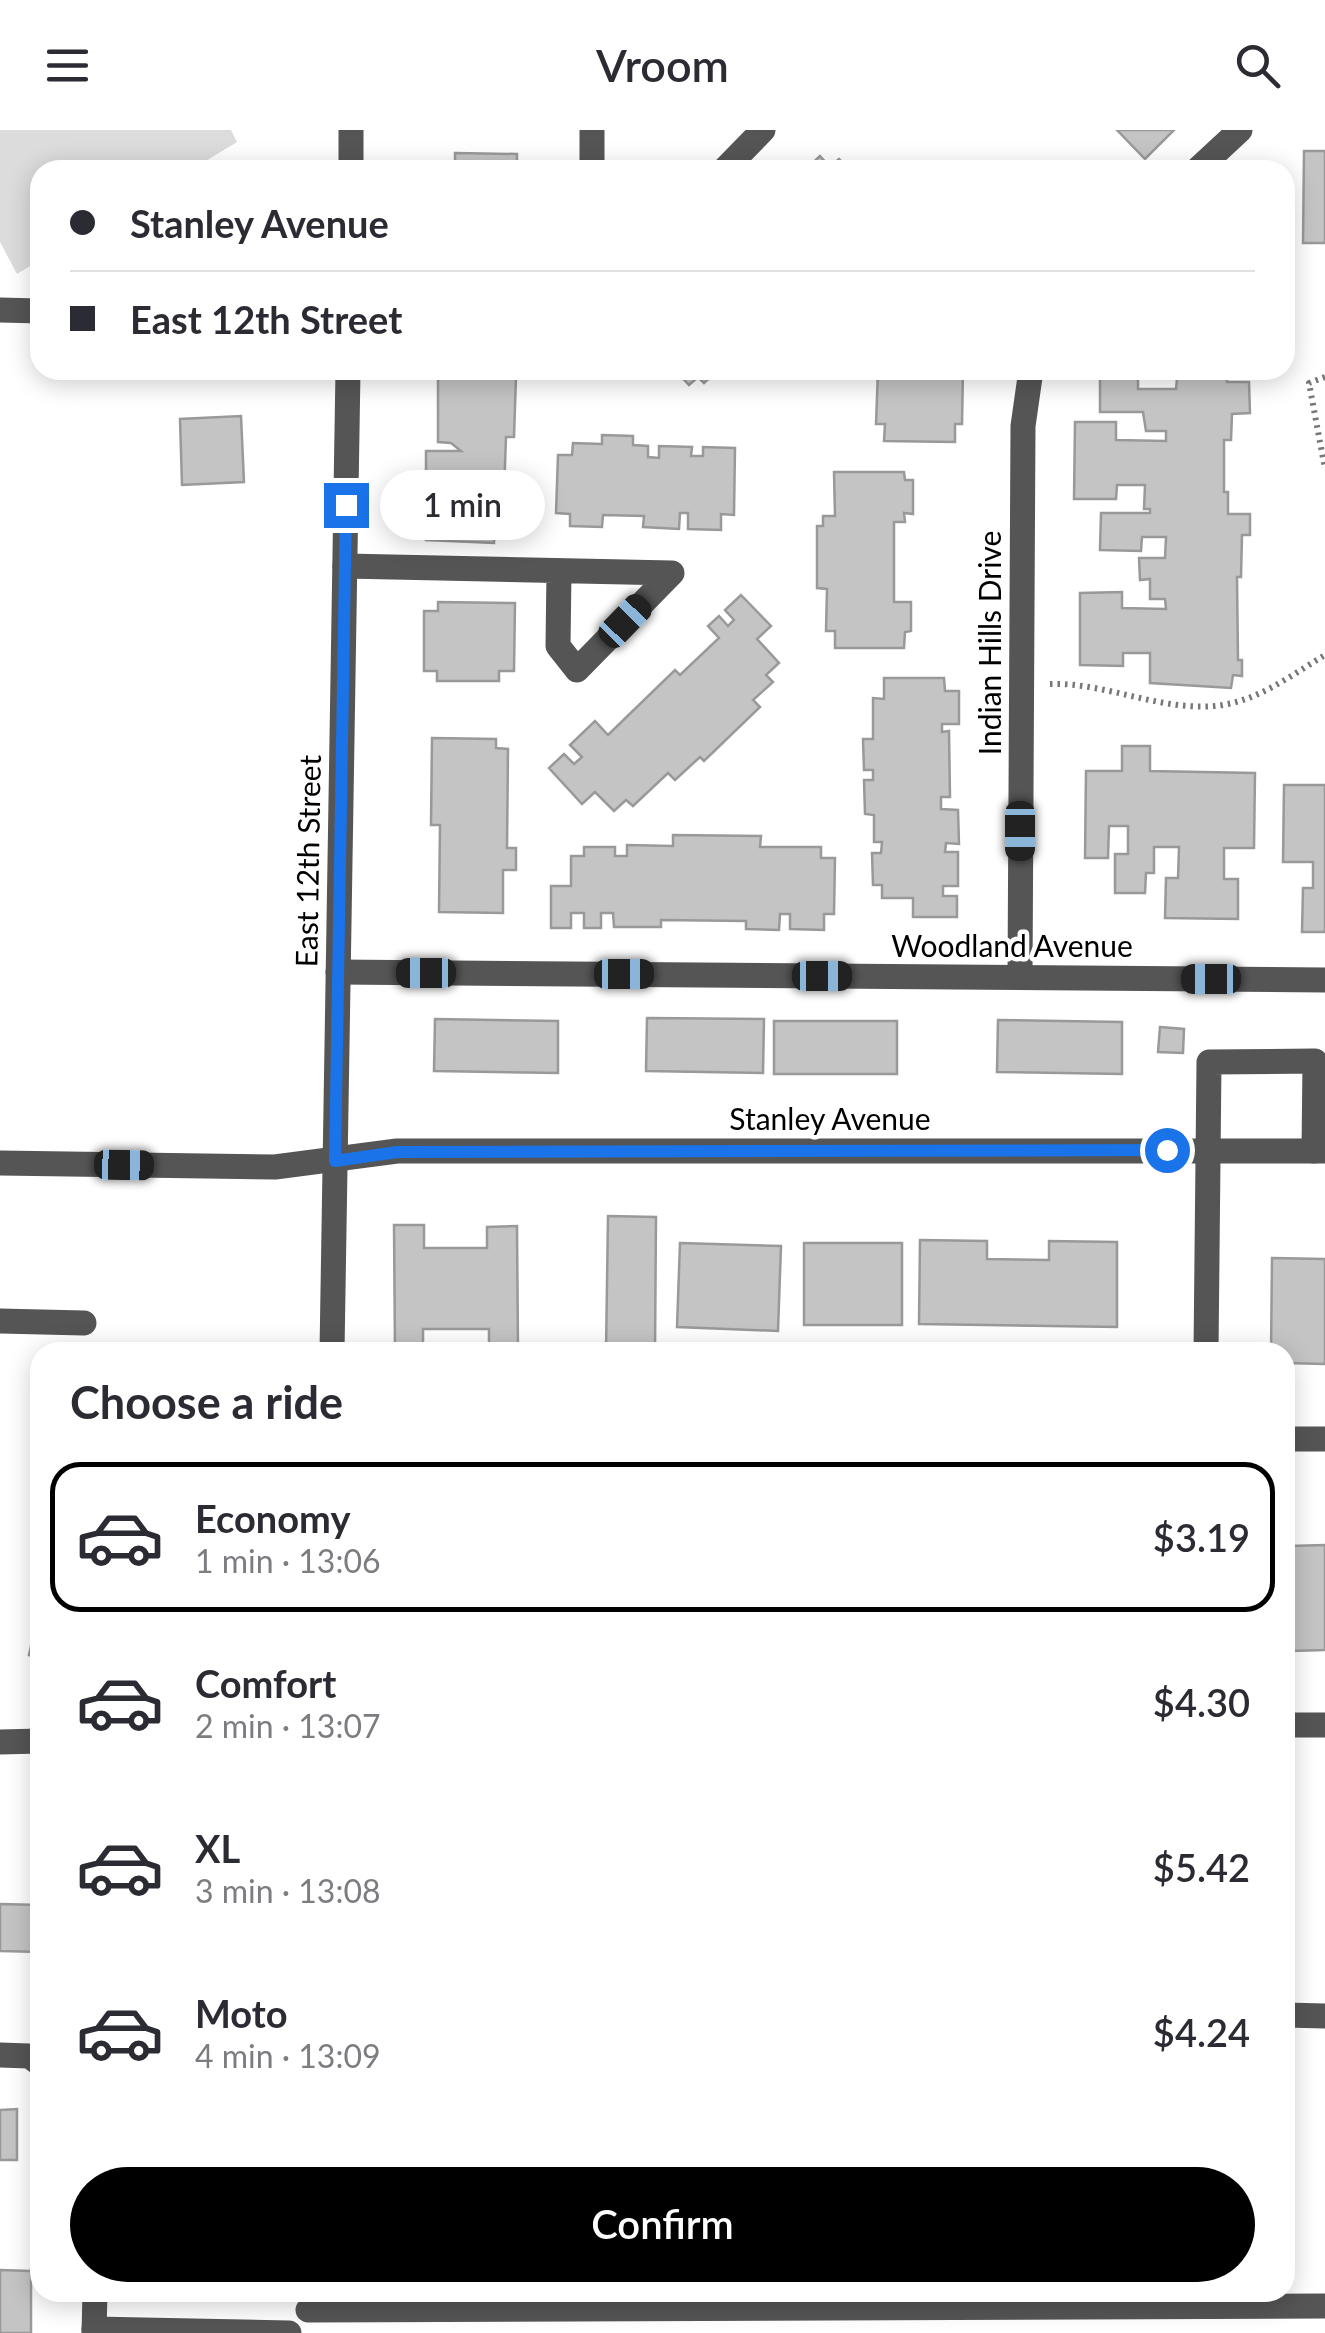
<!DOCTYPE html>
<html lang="en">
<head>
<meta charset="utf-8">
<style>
	:root { --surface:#fff; --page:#f2f2f3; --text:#2b2b33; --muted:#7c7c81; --line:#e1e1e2; --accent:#000 }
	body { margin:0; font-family:Lato,sans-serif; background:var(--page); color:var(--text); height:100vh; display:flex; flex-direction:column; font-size:38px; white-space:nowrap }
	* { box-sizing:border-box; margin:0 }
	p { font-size:32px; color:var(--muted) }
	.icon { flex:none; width:55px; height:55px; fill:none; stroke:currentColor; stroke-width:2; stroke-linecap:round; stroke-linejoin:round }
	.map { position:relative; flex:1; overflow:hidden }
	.side { position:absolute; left:30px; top:1212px; width:1265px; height:960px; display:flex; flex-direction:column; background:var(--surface); border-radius:30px; box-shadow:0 5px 25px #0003 }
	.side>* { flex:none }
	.guide { position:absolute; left:30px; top:30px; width:1265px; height:220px; border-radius:30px; box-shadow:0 5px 25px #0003; display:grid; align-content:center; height:220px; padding:0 40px; background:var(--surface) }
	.end { position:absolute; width:45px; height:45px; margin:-22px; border:12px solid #1a73e8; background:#fff; box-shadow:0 0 0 5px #fff }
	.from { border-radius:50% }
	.bubble { position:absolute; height:70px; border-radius:35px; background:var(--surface); box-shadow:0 5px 25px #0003; font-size:32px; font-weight:600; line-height:70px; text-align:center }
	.car { position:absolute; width:30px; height:60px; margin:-30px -15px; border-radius:12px; box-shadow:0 0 8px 2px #0007; background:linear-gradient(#222 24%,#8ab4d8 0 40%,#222 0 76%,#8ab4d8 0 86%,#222 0) }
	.guide b { display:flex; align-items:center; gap:35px; height:95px; font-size:38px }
	.guide b+b { border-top:2px solid var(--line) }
	.guide i { width:25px; height:25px; background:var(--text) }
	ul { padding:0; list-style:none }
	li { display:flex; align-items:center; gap:30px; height:150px; margin:0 20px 15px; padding:0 20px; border:5px solid transparent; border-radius:30px }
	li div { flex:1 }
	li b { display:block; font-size:38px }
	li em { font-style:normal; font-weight:600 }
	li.current { border-color:var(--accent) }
	li>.icon { width:90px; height:90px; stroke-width:1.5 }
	h2 { padding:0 40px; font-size:45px; line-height:120px }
	.primary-button { display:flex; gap:20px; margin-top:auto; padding:20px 40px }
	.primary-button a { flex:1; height:115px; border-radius:60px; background:var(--accent); color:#fff; font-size:40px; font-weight:600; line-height:115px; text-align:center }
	header { display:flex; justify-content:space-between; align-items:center; height:130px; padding:0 40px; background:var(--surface); font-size:45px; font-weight:600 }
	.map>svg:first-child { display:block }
	.green { fill:#dcdcdc }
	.building { fill:#c4c4c4; stroke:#999; stroke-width:2.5 }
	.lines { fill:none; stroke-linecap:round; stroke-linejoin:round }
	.path { stroke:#777; stroke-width:6; stroke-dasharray:2.5 5; stroke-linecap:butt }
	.minor { stroke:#555; stroke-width:25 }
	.route { stroke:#1a73e8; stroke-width:12 }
	.labels { text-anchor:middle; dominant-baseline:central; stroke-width:9; stroke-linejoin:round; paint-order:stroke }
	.street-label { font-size:30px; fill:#000; stroke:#fff }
</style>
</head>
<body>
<header><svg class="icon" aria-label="menu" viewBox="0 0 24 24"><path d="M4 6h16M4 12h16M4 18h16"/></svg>Vroom<svg class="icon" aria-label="search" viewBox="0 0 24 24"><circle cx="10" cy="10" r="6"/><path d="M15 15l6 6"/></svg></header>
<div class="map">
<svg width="1325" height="2203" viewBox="0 0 1325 2203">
	<rect width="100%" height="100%" fill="#fff"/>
	<!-- green -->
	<path class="green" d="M0 0H231L237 12 191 40H40V130L17 144 0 112Z"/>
	<!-- building -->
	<g class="building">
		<path d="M1117 0H1174L1145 29Z"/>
		<path d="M1304 21H1325V113H1303Z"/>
		<path d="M455 23 517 24V34H531V40H445L455 39Z"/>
		<path d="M820 26 830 37 839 29 849 40H805Z"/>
		<path d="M438 240H505V246L516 247 514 307H506L503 390H495L494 413 426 410V321H461L451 313 438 312Z"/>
		<path d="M675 240H718L704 253 698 247 689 255Z"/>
		<path d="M878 240H963L962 294H955V312L884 311 885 294H876Z"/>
		<path d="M1170 240H1227V252H1249L1250 283 1232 284 1231 310H1224V362H1228V384H1250V405H1242L1241 447H1237L1238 530H1242V546L1233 545 1231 558 1150 553V523H1123V536L1080 535V463L1122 462V478L1166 479 1165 469H1150V449L1140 450 1139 428H1165L1166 407H1142L1141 421 1100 420 1101 383H1150V379H1144L1145 355H1117L1116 369H1074L1075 292H1116V310L1166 311V301H1146L1143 282H1100V243L1138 244V259H1176L1177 248H1170Z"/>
		<path d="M241 286 244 352 182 355 180 289Z"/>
		<path d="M602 305 633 306V315L648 316V327L659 328V316L692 317 691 326H703V317L735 318 734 385 721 384V400L688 399V383H680L679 399 643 397 644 386 603 385 602 397 570 396V384L556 383 558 325H572L573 313 602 314Z"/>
		<path d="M834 342H904L905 350H913V384L904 383 905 392H894V472H911V501L905 502 904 518H835V501H826L827 459 817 458V396H823V386H835Z"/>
		<path d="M741 465 771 496 757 509 779 533 766 545 773 552 753 570 760 577 704 631 700 627 675 650 668 643 633 676 626 670 614 681 595 662 582 674 549 638 564 624 574 634 582 627 570 615 595 591 608 605 675 540 680 545 719 508 708 496 719 486 728 496 734 490 725 480Z"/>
		<path d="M438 472 515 473 514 541H499V551H437V541H424V481H438Z"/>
		<path d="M884 548H944L945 561H959V594H942V602L949 601 950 667H941V679L958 680 959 714 946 713 945 722H958V756H943V766H957V787H913V768H882V755H873L872 723H881L882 712H874V685L865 684 864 650H873V640H864L863 609H873V568L884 569Z"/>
		<path d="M432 608 496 609V618L508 619 507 718H516V740H503V783L439 782 440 695H431Z"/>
		<path d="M1122 616H1150V641L1255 643 1254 718H1224V749H1238V789L1165 788 1166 748H1178L1179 717H1154V743H1146L1145 763H1115V724H1128V696H1109L1108 728H1085L1086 641H1122Z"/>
		<path d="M1284 655H1325V802H1302L1303 758H1313V732H1283Z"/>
		<path d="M673 705 761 706 760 717H821V728H835L834 784H824V800L790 799V784H780L779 800 746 799V791L661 790V797H614L613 783H601V798H584V783H571V798H551V756H571V726H584V717H615V726H627V715L673 716Z"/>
		<path d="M647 888 764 889 763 943 646 941Z"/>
		<path d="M435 889 558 891V943L434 941Z"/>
		<path d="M998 890 1122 892V944L997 942Z"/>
		<rect x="774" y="891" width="123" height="53"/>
		<path d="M1160 897 1184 899 1183 923 1158 922Z"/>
		<path d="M608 1086 656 1087 655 1222H606Z"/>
		<path d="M394 1095H424V1118H487V1097L517 1096 518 1220H489V1199H423V1222H395Z"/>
		<path d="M920 1110 987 1111V1129L1049 1130V1111L1117 1112V1197L919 1194Z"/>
		<path d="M680 1113 781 1116 778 1201 677 1197Z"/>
		<rect x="804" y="1113" width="98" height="82"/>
		<path d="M1272 1128 1325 1129V1234L1285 1233V1222H1271Z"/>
		<path d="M1325 1415V1520L1291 1521 1290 1416Z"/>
		<path d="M38 1485H40V1528L29 1525Z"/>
		<path d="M0 1774 40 1775V1822L0 1821Z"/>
		<path d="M17 1979V2030H0V1980Z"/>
		<path d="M0 2140 31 2141V2203H0Z"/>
	</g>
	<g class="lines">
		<!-- path -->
		<g class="path">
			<path d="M1325 247 1309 253 1325 339"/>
			<path d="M1050 554C1109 552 1169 586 1228 574 1263 567 1295 543 1325 525"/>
		</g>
		<!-- minor -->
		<g class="minor">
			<path d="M351 40V0"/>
			<path d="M592 40V0"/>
			<path d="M724 40 763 0"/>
			<path d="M1197 40 1240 0"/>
			<path d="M0 180 40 181"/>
			<path d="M345 436 672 443 577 540 558 516 559 441"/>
			<path d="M338 842 1325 850"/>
			<path d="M1020 847 1023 296 1031 240"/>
			<path d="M0 1033 275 1037 397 1021H1325"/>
			<path d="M0 1191 84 1193"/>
			<path d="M332 1222 348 240"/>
			<path d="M1206 1222 1209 932 1315 931 1314 1021"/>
			<path d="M1285 1309H1325"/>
			<path d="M1285 1595H1325"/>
			<path d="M0 1612 40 1611"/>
			<path d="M1285 1885 1325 1886"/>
			<path d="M0 1925 29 1926 40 1934"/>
			<path d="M308 2180 1325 2176"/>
			<path d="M94 2199 289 2203"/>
			<path d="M94 2203 95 2162"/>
		</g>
	</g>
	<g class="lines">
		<!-- route -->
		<path class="route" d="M346 375 335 1031 397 1022 1167 1020"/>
	</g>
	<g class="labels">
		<!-- street labels -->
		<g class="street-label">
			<text transform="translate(989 513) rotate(-90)">Indian Hills Drive</text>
			<text transform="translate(307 731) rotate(-89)">East 12th Street</text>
			<text x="1012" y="815">Woodland Avenue</text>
			<text x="830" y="988">Stanley Avenue</text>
		</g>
	</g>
</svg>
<i class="end from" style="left:1167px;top:1020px"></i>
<i class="end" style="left:346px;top:375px"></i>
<div class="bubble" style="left:380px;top:340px;width:165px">1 min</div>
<i class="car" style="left:625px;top:491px;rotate:44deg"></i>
<i class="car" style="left:1020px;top:701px;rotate:180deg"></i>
<i class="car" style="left:426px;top:843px;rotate:270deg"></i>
<i class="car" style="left:624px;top:844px;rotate:90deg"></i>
<i class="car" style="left:822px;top:846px;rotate:90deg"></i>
<i class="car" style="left:1211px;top:849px;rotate:270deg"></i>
<i class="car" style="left:124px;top:1035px;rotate:91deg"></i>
<div class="guide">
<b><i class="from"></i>Stanley Avenue</b>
<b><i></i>East 12th Street</b>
</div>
<section class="side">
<h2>Choose a ride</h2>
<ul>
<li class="current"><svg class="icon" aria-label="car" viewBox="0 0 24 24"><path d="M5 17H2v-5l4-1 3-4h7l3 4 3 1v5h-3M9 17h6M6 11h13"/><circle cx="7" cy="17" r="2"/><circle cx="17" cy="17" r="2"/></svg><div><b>Economy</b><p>1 min · 13:06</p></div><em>$3.19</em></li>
<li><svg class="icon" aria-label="car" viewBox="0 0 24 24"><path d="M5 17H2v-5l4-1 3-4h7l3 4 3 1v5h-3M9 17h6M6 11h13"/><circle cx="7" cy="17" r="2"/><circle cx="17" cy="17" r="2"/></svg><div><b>Comfort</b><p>2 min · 13:07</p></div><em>$4.30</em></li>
<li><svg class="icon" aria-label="car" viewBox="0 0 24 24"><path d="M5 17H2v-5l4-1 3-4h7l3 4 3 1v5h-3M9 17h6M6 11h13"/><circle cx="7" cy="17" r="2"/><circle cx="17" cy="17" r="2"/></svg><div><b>XL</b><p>3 min · 13:08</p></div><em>$5.42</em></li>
<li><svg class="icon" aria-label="car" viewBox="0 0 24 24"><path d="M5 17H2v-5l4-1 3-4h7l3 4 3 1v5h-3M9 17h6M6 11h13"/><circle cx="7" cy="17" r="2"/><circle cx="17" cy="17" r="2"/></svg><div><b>Moto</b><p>4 min · 13:09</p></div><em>$4.24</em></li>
</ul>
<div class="primary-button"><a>Confirm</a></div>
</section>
</div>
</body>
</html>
